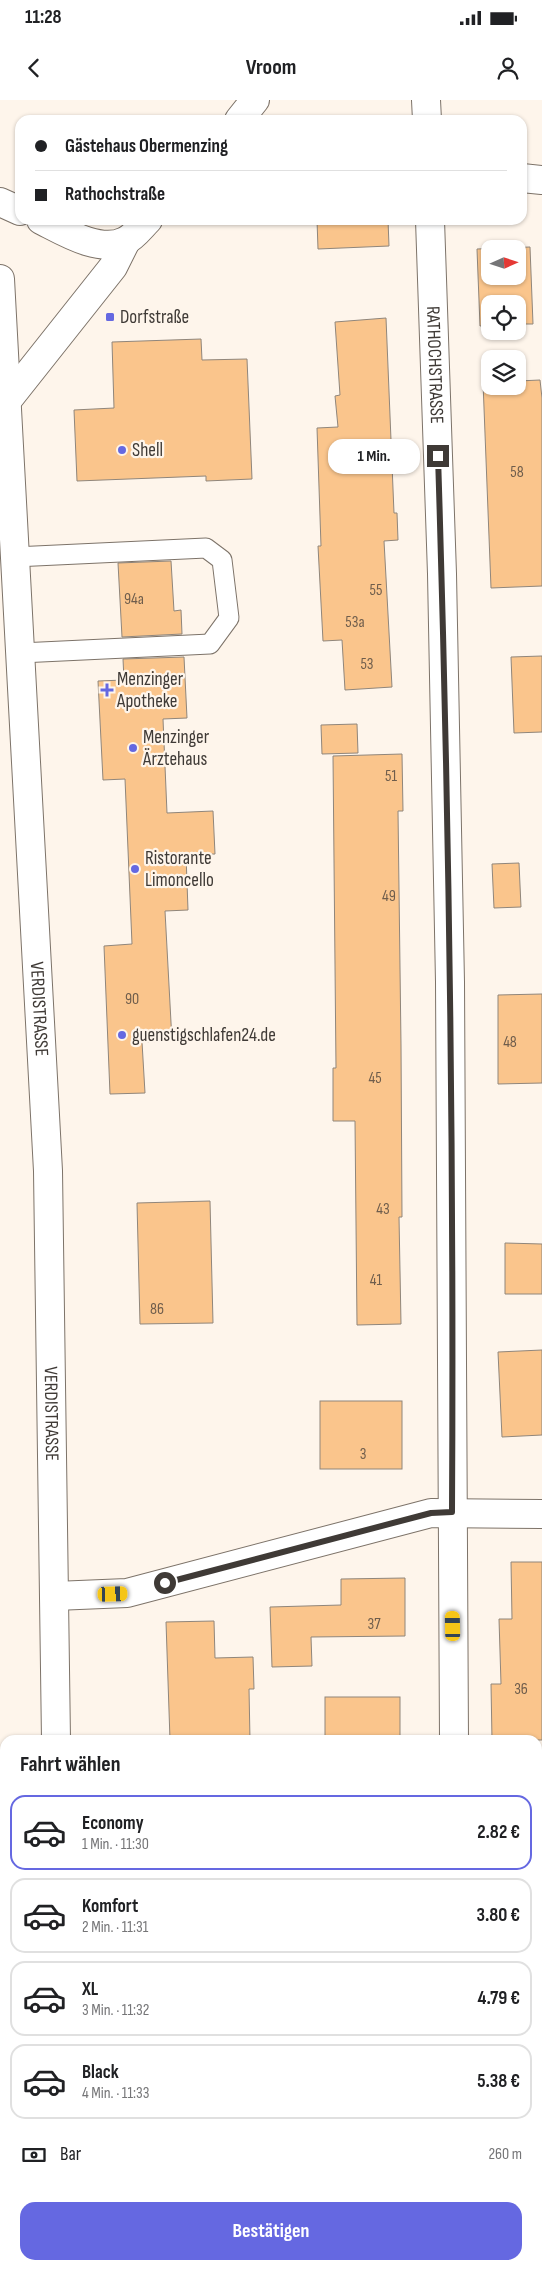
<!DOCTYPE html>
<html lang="de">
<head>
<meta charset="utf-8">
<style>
	:root { --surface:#fff; --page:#f6f6f6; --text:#202124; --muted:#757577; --line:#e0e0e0; --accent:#6568e1 }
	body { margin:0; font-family:"Sofia Sans Condensed",sans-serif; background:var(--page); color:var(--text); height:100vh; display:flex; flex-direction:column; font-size:19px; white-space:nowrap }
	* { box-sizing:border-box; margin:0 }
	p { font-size:16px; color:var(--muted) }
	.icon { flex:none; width:28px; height:28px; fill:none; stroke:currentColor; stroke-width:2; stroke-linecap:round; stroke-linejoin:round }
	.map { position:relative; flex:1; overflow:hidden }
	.panel { position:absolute; left:0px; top:1635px; width:542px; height:535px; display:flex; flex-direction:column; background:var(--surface); border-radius:15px 15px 0 0; box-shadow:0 1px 4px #0004 }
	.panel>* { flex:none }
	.banner { position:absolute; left:15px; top:15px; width:512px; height:110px; border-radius:15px; box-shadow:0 1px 4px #0004; display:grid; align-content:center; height:110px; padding:0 20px; background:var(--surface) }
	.needle { width:32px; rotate:87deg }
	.fabs { position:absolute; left:481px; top:140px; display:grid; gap:10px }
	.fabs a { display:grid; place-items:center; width:45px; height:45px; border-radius:10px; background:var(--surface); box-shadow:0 1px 4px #0004; font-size:25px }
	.end { position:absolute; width:22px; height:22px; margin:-11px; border:6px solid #3f3a36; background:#fff; box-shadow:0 0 0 2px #fff }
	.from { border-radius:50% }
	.bubble { position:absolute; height:35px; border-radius:15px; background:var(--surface); box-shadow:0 1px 4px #0004; font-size:16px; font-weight:700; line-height:35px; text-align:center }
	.car { position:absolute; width:15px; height:30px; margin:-15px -8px; border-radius:6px; box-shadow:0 0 4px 1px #0007; background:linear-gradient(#f5c518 24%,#345 0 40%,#f5c518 0 76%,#345 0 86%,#f5c518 0) }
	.banner b { display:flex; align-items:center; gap:18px; height:48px; font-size:19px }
	.banner b+b { border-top:1px solid var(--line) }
	.banner i { width:12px; height:12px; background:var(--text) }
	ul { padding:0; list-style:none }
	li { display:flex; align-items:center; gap:15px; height:75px; margin:0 10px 8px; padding:0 10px; border:2px solid var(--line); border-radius:15px }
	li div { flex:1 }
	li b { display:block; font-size:19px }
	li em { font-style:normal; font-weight:700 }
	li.active { border-color:var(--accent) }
	li>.icon { width:45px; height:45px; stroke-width:1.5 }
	h2 { padding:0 20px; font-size:22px; line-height:60px }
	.pay { display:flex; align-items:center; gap:12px; height:55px; padding:0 20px; font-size:19px }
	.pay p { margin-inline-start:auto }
	.action { display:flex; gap:10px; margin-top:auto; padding:10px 20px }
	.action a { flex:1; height:58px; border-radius:15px; background:var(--accent); color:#fff; font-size:20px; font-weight:700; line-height:58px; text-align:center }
	.status { display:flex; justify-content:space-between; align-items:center; height:35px; padding:0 25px; background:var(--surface); direction:ltr }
	.status svg { height:14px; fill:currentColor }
	header { display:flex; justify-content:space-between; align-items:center; height:65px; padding:0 20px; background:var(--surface); font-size:22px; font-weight:700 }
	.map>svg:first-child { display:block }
	.building { fill:#fac58c; stroke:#90867b; fill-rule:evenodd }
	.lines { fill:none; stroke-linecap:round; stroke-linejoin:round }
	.service-casing { stroke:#7d7369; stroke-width:21 }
	.minor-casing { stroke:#7d7369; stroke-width:30 }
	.primary-casing { stroke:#7d7369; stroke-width:30 }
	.service { stroke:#fff; stroke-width:19 }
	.minor { stroke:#fff; stroke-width:28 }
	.primary { stroke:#fff; stroke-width:28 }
	.route { stroke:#3f3a36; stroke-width:6 }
	.poi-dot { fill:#6568e1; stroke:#fef5eb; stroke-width:2 }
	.labels { text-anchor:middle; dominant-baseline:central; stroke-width:4.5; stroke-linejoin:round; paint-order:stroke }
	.number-label { font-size:16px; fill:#6e5d4c }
	.poi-label { font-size:19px; fill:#3f3a36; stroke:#fef5eb; text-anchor:start }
	.street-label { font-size:19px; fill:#3f3a36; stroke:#fef5eb }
</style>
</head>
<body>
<div class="status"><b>11:28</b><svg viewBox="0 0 49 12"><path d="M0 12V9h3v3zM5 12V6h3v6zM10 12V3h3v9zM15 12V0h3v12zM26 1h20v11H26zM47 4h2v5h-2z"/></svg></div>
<header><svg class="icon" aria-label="back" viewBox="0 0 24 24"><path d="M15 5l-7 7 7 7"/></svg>Vroom<svg class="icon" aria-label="person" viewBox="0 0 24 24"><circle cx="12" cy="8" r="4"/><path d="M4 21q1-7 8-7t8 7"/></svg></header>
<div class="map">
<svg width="542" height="2170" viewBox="0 0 542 2170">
	<rect width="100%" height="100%" fill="#fef5eb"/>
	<!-- building -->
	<g class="building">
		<path d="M317 120H388L389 146 318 149Z"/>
		<path d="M530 147 533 224H518V204H490V225L480 226 477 149ZM490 149H518V176H490Z"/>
		<path d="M386 218 394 413H397L398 440 384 441 392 587 345 590 342 540 323 541 318 446H321L317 328 338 327 335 296 340 295 335 222Z"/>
		<path d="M201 239 202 260 247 259 252 379 206 381V376L77 381 74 310 114 308 112 242Z"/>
		<path d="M540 280 542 298V486L491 488 483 282H490V286H518V281Z"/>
		<path d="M171 461 174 511 181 510 182 534 122 537 118 463Z"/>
		<path d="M542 556V632L514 633 511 557Z"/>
		<path d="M184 557 187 618 163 619 167 713 213 711 215 754 186 755 188 810 165 811 172 941 142 942 145 993 110 994 104 846 132 844 125 679 103 680 98 581 124 580 123 559Z"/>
		<path d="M357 624 358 653 322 654 321 625Z"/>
		<path d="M402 654 403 711H398L401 945 402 1117H399L401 1224 357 1225 355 1021H333V968H336L333 656Z"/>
		<path d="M519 763 521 807 494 808 492 764Z"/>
		<path d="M542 894V983L498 984V895Z"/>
		<path d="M210 1101 213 1223 140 1224 137 1103Z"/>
		<path d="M505 1143 542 1144V1194H505Z"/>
		<path d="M542 1250V1335L502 1337 498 1252Z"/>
		<rect x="320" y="1301" width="82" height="68"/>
		<path d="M511 1462H542V1640H492L491 1584H501L499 1519H512Z"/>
		<path d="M405 1478V1536L311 1537 312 1566 272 1567 270 1507 341 1505V1479Z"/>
		<path d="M214 1521 215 1558 253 1557 254 1589H249L250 1640H170L166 1522Z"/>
		<rect x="325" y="1597" width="75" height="43"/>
	</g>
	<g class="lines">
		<!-- service casing -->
		<g class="service-casing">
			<path id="service" d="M14 457 206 448 222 460 229 518 210 544 20 553"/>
		</g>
		<!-- minor casing -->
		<g class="minor-casing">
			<g id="minor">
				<path d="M426 0 427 20"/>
				<path d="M239 20 255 0"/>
				<path d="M522 78 542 80"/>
				<path d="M0 102 20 111"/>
				<path d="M41 120C63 131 100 154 125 141 134 137 141 127 148 120"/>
				<path id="s1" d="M430 120 442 474 450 882 454 1640"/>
				<path d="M6 302 113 167 126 141"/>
				<path d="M55 1496 127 1493 431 1413 542 1414"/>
				<path d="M0 1670H5"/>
				<path d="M538 2142H542"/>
				<path d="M420 2170 427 2165"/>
				<path d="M454 2170 455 2165"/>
			</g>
		</g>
		<!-- primary casing -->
		<g class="primary-casing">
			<g id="primary">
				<path id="s2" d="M0 179 48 1071 56 1640"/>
				<path d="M49 2170V2165"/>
			</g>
		</g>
		<!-- service -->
		<use href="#service" class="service"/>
		<!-- minor -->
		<use href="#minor" class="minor"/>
		<!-- primary -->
		<use href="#primary" class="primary"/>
	</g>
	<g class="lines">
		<!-- route -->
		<path class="route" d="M165 1483 431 1413 452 1412C454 1060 449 708 438 356"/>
	</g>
	<!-- markers -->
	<g class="poi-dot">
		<rect x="105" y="212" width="10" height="10" rx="2.5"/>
		<circle cx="122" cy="350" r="5"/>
		<path d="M104.5 582.5h5v5h5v5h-5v5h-5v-5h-5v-5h5z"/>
		<circle cx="133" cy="648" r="5"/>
		<circle cx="135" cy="769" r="5"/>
		<circle cx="122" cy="935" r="5"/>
	</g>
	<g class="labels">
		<!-- number labels -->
		<g class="number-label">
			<text x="517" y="372">58</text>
			<text x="376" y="490">55</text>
			<text x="134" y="499">94a</text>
			<text x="355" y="522">53a</text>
			<text x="367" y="564">53</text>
			<text x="391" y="676">51</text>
			<text x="389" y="796">49</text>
			<text x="132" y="899">90</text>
			<text x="510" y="942">48</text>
			<text x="375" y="978">45</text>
			<text x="383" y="1109">43</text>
			<text x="376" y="1180">41</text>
			<text x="157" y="1209">86</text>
			<text x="363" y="1354">3</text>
			<text x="374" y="1524">37</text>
			<text x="521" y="1589">36</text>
		</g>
		<!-- poi labels -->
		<g class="poi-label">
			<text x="120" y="217">Dorfstraße</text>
			<text x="132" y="350">Shell</text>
			<text x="117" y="579">Menzinger<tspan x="117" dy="22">Apotheke</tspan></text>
			<text x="143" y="637">Menzinger<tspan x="143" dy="22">Ärztehaus</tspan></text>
			<text x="145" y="758">Ristorante<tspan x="145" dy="22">Limoncello</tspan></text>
			<text x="132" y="935">guenstigschlafen24.de</text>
		</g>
		<!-- street labels -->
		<g class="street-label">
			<text stroke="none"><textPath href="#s1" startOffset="145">RATHOCHSTRASSE</textPath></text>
			<text stroke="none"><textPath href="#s2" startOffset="731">VERDISTRASSE</textPath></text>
			<text stroke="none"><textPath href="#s2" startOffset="1136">VERDISTRASSE</textPath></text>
		</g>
	</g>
</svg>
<div class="fabs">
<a><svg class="needle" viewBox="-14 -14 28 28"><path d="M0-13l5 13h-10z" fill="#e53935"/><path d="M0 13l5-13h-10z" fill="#757577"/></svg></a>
<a><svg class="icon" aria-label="locate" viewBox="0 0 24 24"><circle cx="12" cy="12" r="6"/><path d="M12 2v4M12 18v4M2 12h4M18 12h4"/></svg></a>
<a><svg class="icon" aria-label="layers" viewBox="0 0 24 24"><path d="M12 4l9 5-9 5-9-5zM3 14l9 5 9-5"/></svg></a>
</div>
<i class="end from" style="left:165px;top:1483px"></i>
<i class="end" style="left:438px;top:356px"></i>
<div class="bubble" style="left:328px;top:339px;width:92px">1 Min.</div>
<i class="car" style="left:113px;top:1494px;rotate:88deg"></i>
<i class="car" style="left:453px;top:1526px;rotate:359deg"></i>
<div class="banner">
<b><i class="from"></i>Gästehaus Obermenzing</b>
<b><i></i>Rathochstraße</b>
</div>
<section class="panel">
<h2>Fahrt wählen</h2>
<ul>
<li class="active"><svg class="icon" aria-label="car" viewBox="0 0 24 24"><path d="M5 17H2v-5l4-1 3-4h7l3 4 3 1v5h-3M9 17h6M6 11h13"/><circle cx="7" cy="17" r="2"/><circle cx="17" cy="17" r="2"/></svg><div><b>Economy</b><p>1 Min. · 11:30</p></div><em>2.82 €</em></li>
<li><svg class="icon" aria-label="car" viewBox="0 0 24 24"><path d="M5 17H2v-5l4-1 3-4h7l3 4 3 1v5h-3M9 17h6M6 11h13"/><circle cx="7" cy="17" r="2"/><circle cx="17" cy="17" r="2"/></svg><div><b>Komfort</b><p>2 Min. · 11:31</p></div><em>3.80 €</em></li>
<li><svg class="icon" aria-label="car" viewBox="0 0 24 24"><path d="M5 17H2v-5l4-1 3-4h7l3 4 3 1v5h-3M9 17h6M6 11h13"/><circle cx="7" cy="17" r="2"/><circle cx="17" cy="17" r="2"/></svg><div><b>XL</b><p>3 Min. · 11:32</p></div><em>4.79 €</em></li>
<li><svg class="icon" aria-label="car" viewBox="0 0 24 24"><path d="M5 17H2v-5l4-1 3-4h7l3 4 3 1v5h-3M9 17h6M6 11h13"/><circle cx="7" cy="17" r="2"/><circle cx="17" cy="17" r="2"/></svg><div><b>Black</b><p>4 Min. · 11:33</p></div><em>5.38 €</em></li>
</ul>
<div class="pay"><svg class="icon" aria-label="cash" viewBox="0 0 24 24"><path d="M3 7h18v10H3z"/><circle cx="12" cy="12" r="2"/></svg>Bar<p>260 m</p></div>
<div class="action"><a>Bestätigen</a></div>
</section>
</div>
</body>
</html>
